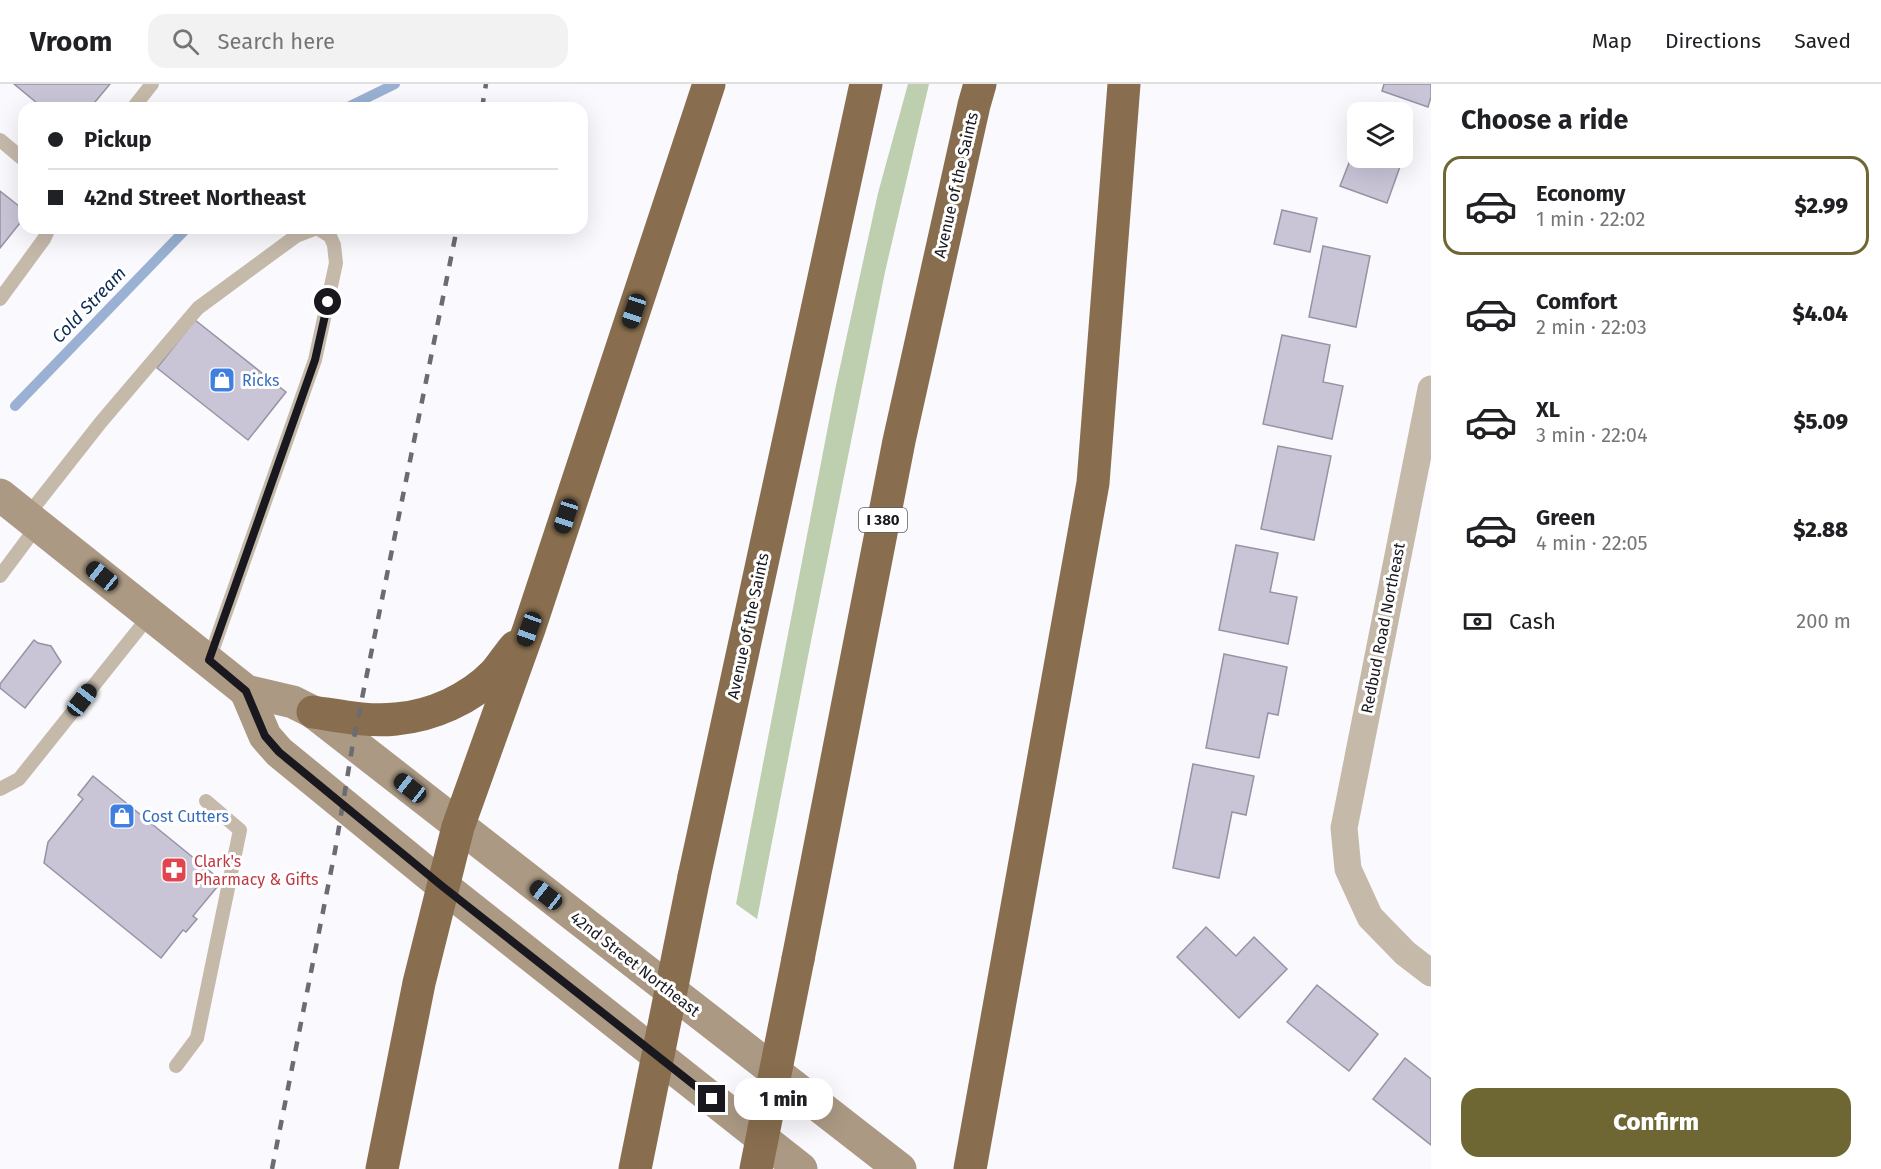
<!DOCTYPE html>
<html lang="en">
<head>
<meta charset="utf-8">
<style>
	:root { --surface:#fff; --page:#f2f2f2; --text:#202124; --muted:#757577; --line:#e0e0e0; --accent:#6e6734 }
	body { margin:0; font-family:"Fira Sans",sans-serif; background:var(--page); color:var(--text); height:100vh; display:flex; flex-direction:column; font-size:22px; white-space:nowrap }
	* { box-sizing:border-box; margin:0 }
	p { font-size:20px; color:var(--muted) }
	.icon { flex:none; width:33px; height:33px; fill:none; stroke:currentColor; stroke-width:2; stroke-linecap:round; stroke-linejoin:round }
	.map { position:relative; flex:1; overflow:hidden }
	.side { display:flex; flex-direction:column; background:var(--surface); width:450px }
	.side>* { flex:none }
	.guide { position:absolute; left:18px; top:18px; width:570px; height:132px; border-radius:18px; box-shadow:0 6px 24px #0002; display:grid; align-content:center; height:132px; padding:0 30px; background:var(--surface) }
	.tools { position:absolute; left:1347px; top:18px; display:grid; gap:12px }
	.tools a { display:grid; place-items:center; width:66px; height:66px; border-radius:12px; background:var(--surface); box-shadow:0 6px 24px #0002; font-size:30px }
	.end { position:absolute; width:27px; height:27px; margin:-14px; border:8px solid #1a181f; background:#fff; box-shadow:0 0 0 3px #fff }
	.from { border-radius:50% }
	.bubble { position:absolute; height:42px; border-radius:18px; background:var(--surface); box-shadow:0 6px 24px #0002; font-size:20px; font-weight:800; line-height:42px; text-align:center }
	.car { position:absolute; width:18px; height:36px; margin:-18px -9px; border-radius:8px; box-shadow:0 0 4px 2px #0007; background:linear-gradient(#222 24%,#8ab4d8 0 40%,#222 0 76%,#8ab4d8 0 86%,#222 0) }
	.guide b { display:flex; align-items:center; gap:21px; height:57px; font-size:22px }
	.guide b+b { border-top:2px solid var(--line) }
	.guide i { width:15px; height:15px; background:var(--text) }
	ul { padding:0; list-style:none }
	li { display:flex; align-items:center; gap:18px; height:99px; margin:0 12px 9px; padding:0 18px; border:3px solid transparent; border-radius:18px }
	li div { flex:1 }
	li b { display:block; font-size:22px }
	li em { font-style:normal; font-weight:800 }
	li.active { border-color:var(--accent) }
	li>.icon { width:54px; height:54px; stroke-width:1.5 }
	h2 { padding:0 30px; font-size:27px; line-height:72px }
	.pay { display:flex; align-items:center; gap:15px; height:66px; padding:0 30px; font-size:22px }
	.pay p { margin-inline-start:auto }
	.button { display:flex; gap:12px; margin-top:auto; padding:12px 30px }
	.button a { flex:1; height:69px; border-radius:18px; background:var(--accent); color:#fff; font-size:24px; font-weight:800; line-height:69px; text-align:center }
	header { display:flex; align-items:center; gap:36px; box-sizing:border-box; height:84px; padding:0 30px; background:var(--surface); border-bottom:2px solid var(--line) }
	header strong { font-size:28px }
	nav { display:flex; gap:33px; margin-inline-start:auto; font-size:21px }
	.search { width:420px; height:54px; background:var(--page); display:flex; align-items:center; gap:15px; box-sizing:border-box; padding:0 21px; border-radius:18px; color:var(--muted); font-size:22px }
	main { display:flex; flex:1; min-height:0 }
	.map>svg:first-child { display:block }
	.green { fill:#becfaf }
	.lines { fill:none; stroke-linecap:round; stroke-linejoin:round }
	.stream { stroke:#9ab1d3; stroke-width:10 }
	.building { fill:#c9c5d7; stroke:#9793a5; stroke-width:1.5 }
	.service { stroke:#c5b9aa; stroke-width:14 }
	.minor { stroke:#c5b9aa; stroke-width:27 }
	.secondary { stroke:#ab9983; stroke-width:33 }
	.motorway { stroke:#886e4e; stroke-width:33 }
	.rail { stroke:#6c6b71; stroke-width:4.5; stroke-dasharray:10 10; stroke-linecap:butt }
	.motorway-bridge { stroke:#886e4e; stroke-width:33 }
	.route { stroke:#1a181f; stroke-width:8 }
	.labels { text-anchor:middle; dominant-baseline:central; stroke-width:6; stroke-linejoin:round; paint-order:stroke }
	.shield { fill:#fff; stroke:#5f5d62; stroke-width:1.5 }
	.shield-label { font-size:15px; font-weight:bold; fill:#1a181f }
	.street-label { font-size:16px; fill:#1a181f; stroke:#fff }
	.shop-label { font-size:16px; fill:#366cbe; stroke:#fff; text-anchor:start }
	.health-label { font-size:16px; fill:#be3a42; stroke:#fff; text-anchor:start }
	.water-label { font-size:18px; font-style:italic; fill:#0b2a55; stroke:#fff }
</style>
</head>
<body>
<header>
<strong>Vroom</strong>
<div class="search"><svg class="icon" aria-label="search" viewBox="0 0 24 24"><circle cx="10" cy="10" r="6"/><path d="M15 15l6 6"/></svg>Search here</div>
<nav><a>Map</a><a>Directions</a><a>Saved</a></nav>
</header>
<main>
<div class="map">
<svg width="1431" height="1085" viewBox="0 0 1431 1085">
	<rect width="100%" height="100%" fill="#faf9fd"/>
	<!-- green -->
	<path class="green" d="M908 0H929L885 188 811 557 757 835 736 820 835 306 878 109Z"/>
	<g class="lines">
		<!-- stream -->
		<g class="stream">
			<path d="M346 24 395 0"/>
			<path d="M15 322 187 144"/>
		</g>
	</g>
	<!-- building -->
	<g class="building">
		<path d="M14 0H110L90 24H43Z"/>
		<path d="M1384 0H1431V13L1428 23 1382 7Z"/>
		<path d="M1402 49 1411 52 1387 119 1340 102 1358 56V74H1402Z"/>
		<path d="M0 107 24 126V134L0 164Z"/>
		<path d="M1282 126 1317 134 1310 168 1274 160Z"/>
		<path d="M1323 162 1370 172 1356 243 1309 233Z"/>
		<path d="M195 236 286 308 248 356 157 284Z"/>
		<path d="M1282 251 1330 261 1323 298 1343 302 1332 355 1263 340Z"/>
		<path d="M1278 362 1331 372 1314 456 1261 445Z"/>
		<path d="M1236 461 1278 469 1270 508 1297 513 1288 560 1219 546Z"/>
		<path d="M34 556 38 559 51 562 61 578 25 624 0 604V600Z"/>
		<path d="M1224 570 1287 583 1278 631 1268 629 1259 674 1206 664Z"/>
		<path d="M1193 680 1254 692 1246 731 1232 728 1219 794 1173 784Z"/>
		<path d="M93 692 222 797 193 832 197 835 186 848 183 846 161 874 44 779 48 758 83 715 78 711Z"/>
		<path d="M1206 843 1236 872 1254 853 1287 885 1239 934 1177 873Z"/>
		<path d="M1317 901 1378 950 1349 987 1287 938Z"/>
		<path d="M1405 974 1431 995V1061L1373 1015Z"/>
	</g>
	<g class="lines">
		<!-- service -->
		<g class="service">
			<path d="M133 24 152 0"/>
			<path d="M0 56 24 76"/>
			<path d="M0 215 44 155 49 144"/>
			<path d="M27 432 101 338 198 224 296 152 317 144 330 152 334 161 336 179 315 276 209 576"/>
			<path d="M0 492 38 441"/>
			<path d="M0 705 19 695 150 531"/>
			<path d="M176 982 197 954 240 746 206 717"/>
		</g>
		<!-- minor -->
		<path class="minor" d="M1431 305 1344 744 1348 785 1370 833 1405 869 1431 889"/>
		<!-- secondary -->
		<g class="secondary">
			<path d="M0 411 246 607 293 618 313 628 900 1085"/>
			<path d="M246 607 265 652 279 668 443 802 801 1085"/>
		</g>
		<!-- motorway -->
		<g class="motorway">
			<path d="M313 628C340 632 368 638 396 635 432 632 470 615 495 589 502 581 508 571 515 563"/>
			<path d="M694 793 866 0"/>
			<path d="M798 875 899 357 974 21 980 0"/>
			<path d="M382 1085 419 899 458 743 529 545 709 0"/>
			<path d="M970 1085 1093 399 1124 0"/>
		</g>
		<!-- rail -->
		<g class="rail">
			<path d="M482 24 486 0"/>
			<path d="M272 1085 335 767 353 659 457 144"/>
		</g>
		<!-- motorway-bridge -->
		<g class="motorway-bridge">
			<path d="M635 1085 694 793"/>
			<path d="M756 1085 798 875"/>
		</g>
	</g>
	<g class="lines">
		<!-- route -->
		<path class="route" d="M328 218 315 276 209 576 246 607 265 652 279 668 442 802 712 1015"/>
	</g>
	<!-- icons -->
	<defs>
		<g id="shop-square" transform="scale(1.35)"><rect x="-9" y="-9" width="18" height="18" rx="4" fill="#3f7fe0" stroke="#fff"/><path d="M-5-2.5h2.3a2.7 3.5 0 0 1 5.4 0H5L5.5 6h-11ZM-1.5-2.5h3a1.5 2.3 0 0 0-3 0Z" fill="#fff"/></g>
		<g id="pharmacy-square" transform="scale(1.35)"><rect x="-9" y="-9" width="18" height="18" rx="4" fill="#e0444e" stroke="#fff"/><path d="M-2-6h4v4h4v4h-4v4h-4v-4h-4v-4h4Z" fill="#fff"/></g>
	</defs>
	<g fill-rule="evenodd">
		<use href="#shop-square" x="222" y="296"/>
		<use href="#shop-square" x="122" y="732"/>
		<use href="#pharmacy-square" x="174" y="786"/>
	</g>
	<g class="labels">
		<!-- shield labels -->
		<rect class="shield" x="859" y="424" width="48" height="24" rx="4.5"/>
		<g class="shield-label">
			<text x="883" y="436">I 380</text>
		</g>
		<!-- street labels -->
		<g class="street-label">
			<text transform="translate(956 101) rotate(-77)">Avenue of the Saints</text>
			<text transform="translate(748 542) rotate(-78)">Avenue of the Saints</text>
			<text transform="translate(1383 544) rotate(-79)">Redbud Road Northeast</text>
			<text transform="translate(635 880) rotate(38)">42nd Street Northeast</text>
		</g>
		<!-- shop labels -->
		<g class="shop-label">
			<text x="242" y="296">Ricks</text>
			<text x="142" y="732">Cost Cutters</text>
		</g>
		<!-- health labels -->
		<g class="health-label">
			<text x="194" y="777">Clark's<tspan x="194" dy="18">Pharmacy &amp; Gifts</tspan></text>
		</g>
		<!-- water labels -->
		<g class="water-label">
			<text transform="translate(89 221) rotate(-46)">Cold Stream</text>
		</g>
	</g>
</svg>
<div class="tools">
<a><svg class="icon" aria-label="layers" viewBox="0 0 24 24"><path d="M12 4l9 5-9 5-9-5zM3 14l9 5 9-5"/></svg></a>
</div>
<i class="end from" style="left:328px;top:218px"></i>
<i class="end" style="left:712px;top:1015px"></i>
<div class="bubble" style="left:734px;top:994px;width:99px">1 min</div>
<i class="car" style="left:634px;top:227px;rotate:198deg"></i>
<i class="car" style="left:566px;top:432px;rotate:198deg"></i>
<i class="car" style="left:102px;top:492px;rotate:309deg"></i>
<i class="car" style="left:529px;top:545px;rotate:200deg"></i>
<i class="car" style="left:82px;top:616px;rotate:38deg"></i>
<i class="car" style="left:410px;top:704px;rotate:308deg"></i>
<i class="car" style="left:546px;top:811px;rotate:308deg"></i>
<div class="guide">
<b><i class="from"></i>Pickup</b>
<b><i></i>42nd Street Northeast</b>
</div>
</div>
<section class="side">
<h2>Choose a ride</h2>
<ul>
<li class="active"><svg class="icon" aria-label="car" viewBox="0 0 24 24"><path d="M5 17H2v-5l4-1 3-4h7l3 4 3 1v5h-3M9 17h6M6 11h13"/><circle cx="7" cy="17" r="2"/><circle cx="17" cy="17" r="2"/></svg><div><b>Economy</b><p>1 min · 22:02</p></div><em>$2.99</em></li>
<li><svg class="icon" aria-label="car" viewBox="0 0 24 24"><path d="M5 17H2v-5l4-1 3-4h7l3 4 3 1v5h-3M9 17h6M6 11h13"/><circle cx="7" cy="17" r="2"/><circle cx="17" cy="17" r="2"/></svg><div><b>Comfort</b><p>2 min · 22:03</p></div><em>$4.04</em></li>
<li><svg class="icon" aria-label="car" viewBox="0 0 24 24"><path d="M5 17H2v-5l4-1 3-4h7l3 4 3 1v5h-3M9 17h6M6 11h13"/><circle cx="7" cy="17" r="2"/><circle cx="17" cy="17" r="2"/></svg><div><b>XL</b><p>3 min · 22:04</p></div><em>$5.09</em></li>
<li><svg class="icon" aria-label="car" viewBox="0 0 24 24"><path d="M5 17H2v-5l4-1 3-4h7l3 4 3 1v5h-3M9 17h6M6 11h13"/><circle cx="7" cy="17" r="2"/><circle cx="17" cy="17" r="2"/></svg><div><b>Green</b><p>4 min · 22:05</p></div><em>$2.88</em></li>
</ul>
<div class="pay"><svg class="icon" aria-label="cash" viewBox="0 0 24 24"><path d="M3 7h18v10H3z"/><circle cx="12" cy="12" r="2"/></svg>Cash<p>200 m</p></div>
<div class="button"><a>Confirm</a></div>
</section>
</main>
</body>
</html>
